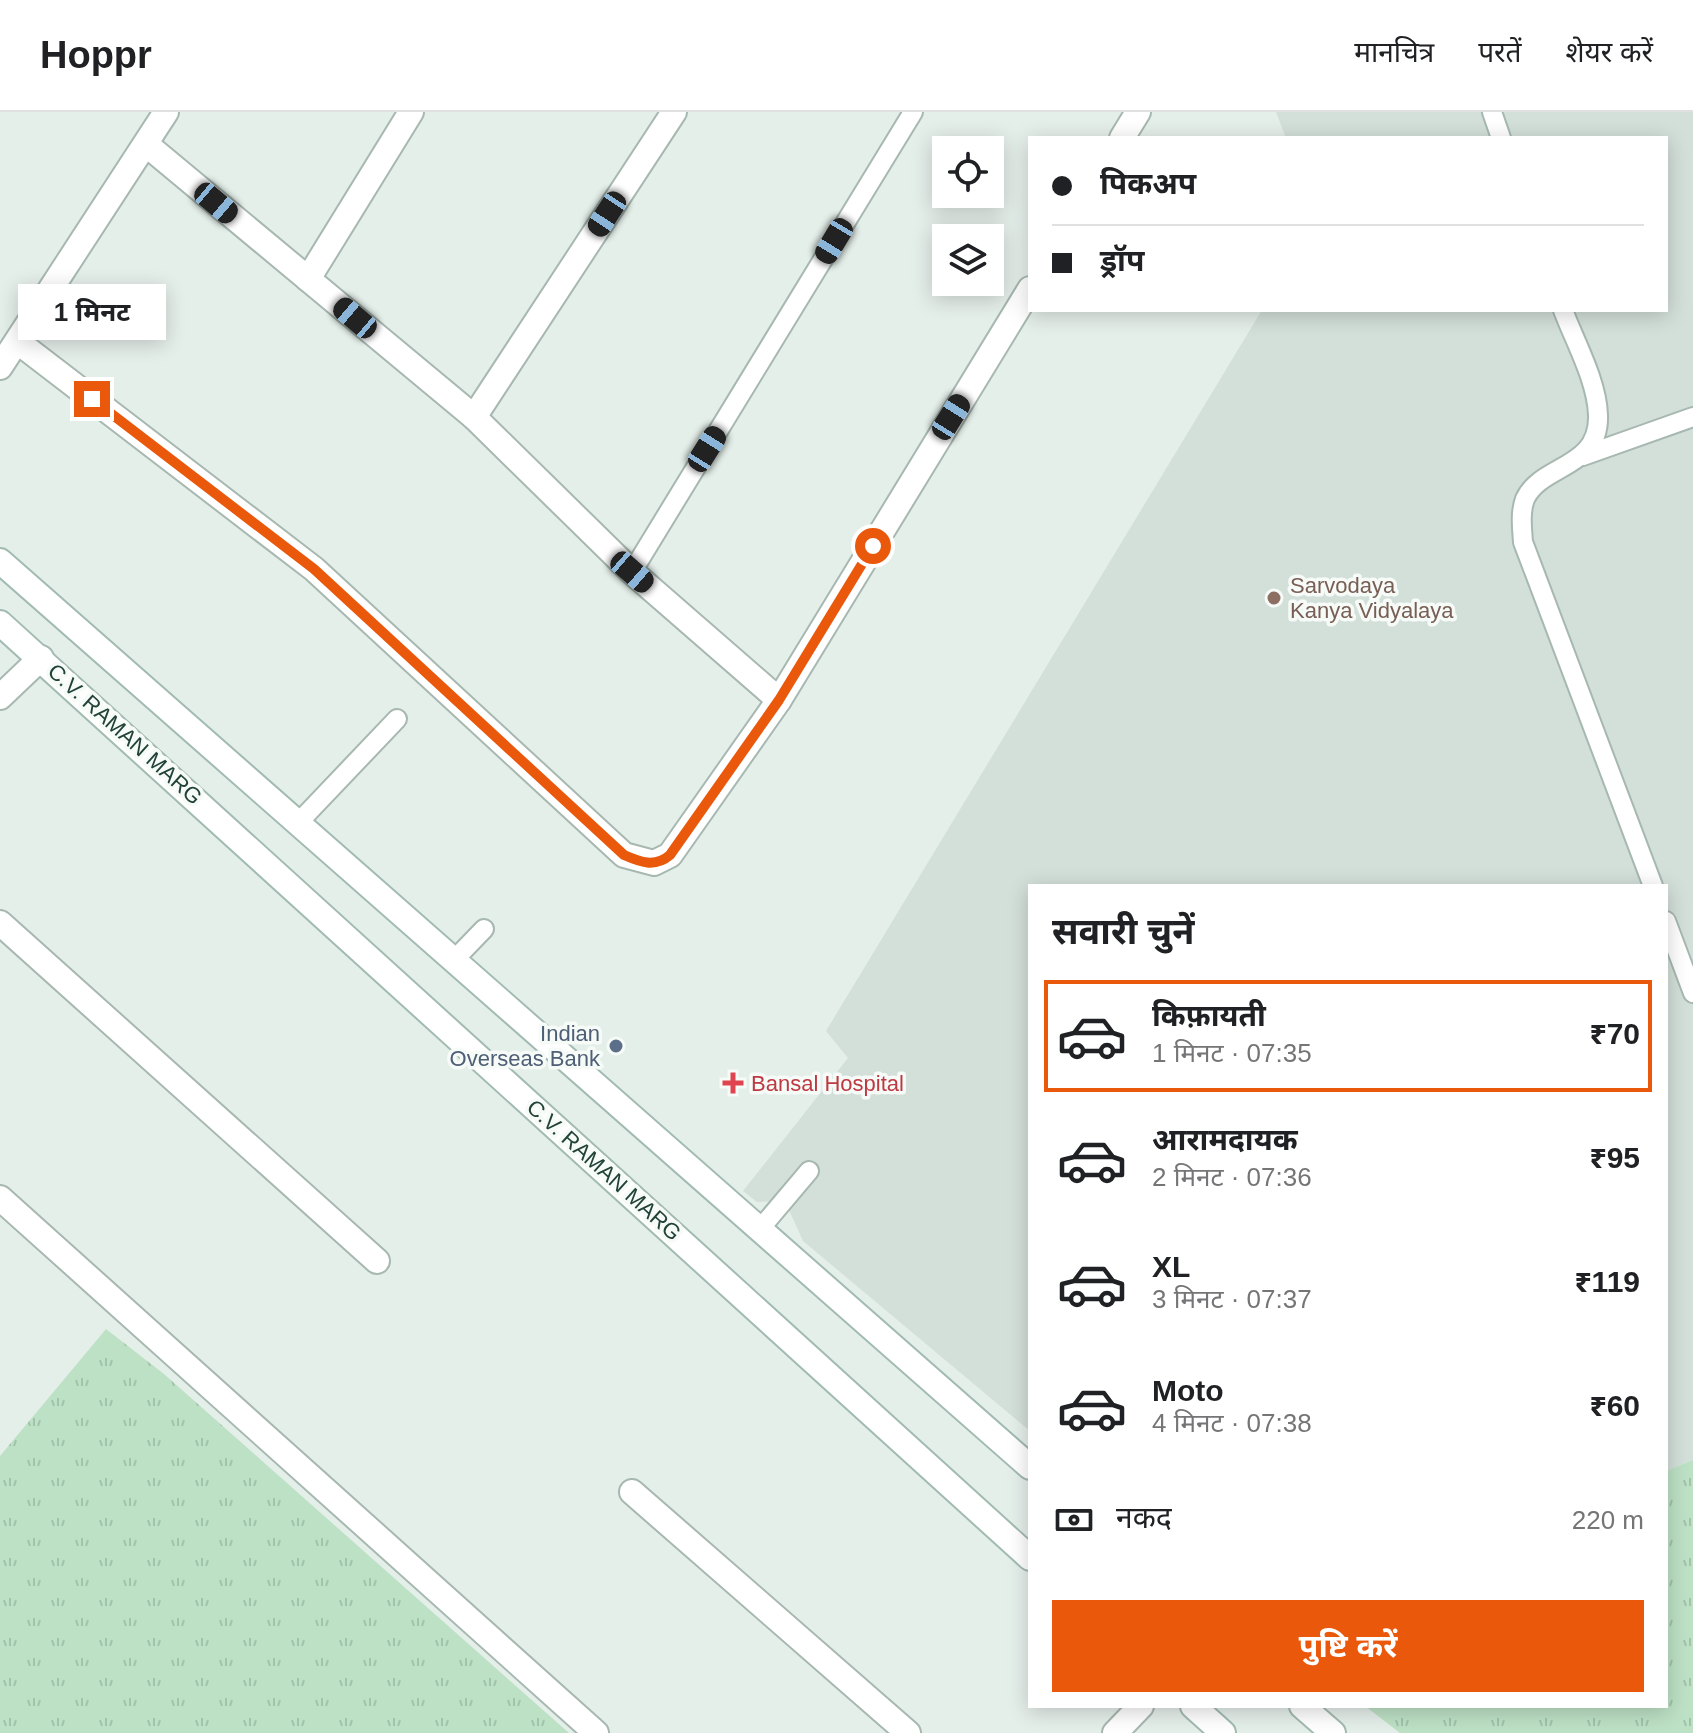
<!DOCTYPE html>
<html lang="hi">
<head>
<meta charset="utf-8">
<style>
	:root { --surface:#fff; --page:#f6f6f6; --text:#202124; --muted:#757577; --line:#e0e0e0; --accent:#ea580c }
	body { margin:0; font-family:Helvetica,"Noto Sans Devanagari",sans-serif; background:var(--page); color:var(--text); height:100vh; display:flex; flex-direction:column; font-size:30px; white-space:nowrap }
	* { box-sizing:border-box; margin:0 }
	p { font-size:26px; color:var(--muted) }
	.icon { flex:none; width:44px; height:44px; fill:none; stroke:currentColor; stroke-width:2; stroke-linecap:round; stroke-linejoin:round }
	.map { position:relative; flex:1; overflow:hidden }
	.drawer { position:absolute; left:1028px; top:772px; width:640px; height:824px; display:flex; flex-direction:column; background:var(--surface); border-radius:0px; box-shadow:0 4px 20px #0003 }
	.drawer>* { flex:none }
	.guide { position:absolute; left:1028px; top:24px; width:640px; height:176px; border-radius:0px; box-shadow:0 4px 20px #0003; display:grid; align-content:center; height:176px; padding:0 24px; background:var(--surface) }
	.fabs { position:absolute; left:932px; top:24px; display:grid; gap:16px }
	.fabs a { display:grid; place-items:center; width:72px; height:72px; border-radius:0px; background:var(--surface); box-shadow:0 4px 20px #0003; font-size:40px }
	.end { position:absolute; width:36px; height:36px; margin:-18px; border:10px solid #ea580c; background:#fff; box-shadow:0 0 0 4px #fff }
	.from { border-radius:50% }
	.bubble { position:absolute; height:56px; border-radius:0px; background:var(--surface); box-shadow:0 4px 20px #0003; font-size:26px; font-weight:700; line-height:56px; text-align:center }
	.car { position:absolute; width:24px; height:48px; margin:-24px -12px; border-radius:10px; box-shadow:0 0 6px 2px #0007; background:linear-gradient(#222 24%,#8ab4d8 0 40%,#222 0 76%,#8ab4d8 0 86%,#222 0) }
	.guide b { display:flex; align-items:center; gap:28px; height:76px; font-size:30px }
	.guide b+b { border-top:2px solid var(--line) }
	.guide i { width:20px; height:20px; background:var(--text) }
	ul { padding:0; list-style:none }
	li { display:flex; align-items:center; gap:24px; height:112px; margin:0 16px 12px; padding:0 8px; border:4px solid transparent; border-radius:0px }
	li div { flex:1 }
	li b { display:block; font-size:30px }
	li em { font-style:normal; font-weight:700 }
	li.current { border-color:var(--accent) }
	li>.icon { width:72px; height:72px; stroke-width:1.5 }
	h2 { padding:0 24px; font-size:36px; line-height:96px }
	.pay { display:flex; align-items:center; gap:20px; height:88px; padding:0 24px; font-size:30px }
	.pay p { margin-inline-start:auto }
	.button { display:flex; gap:16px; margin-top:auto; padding:16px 24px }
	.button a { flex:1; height:92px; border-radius:0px; background:var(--accent); color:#fff; font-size:32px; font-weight:700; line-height:92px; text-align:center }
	header { display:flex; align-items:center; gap:48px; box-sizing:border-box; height:112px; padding:0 40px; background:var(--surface); border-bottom:2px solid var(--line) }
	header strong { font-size:38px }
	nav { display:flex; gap:44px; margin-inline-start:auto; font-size:28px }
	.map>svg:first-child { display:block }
	.built { fill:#d3dfd9 }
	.grass { fill:url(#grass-tufts) }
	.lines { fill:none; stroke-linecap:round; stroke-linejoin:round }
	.service-casing { stroke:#a7b8b1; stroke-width:22 }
	.minor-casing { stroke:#a7b8b1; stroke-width:28 }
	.secondary-casing { stroke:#a2bbb2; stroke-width:28 }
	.service { stroke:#fff; stroke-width:18 }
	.minor { stroke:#fff; stroke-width:24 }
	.secondary { stroke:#fff; stroke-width:24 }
	.route { stroke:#ea580c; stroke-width:10 }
	.education-dot { fill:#8d6e63; stroke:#f6fbf8; stroke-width:3 }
	.service-dot { fill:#5c6f8a; stroke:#f6fbf8; stroke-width:3 }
	.health-dot { fill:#e0444e; stroke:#f6fbf8; stroke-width:3 }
	.labels { text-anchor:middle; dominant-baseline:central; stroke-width:7; stroke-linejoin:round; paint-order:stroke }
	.education-label { font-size:22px; fill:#785e54; stroke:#f6fbf8; text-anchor:start }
	.street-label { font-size:22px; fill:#224239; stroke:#f6fbf8 }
	.service-label { font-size:22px; fill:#4e5e75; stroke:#f6fbf8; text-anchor:end }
	.health-label { font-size:22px; fill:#be3a42; stroke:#f6fbf8; text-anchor:start }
</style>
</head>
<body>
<header>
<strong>Hoppr</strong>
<nav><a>मानचित्र</a><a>परतें</a><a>शेयर करें</a></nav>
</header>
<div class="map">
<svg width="1693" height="1621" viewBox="0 0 1693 1621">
	<defs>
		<pattern id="grass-tufts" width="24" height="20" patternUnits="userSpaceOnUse" patternTransform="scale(2)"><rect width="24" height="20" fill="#bde1c5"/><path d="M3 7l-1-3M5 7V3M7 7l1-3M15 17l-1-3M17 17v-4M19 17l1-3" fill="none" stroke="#a2c2aa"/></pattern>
	</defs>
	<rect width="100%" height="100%" fill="#e5efea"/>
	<!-- built -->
	<path class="built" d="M1276 0H1693V1348L1666 1359V774H1030V1319L803 1129 785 1089 757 1090 743 1079 848 946 826 919 1262 198H1666V26H1286Z"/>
	<!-- grass -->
	<g class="grass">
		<path d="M106 1217 164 1262 569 1621H0V1344Z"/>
		<path d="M1693 1348V1621H1400L1365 1594H1666V1359Z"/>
	</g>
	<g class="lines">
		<!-- service casing -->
		<g class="service-casing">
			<g id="service">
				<path d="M1492 0 1501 26"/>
				<path d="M1563 198C1575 230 1597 269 1598 303 1600 357 1541 352 1525 387 1520 400 1522 416 1523 430L1653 774"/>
				<path d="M1583 344 1693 305"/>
				<path d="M632 460 913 0"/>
				<path d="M298 711 397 607"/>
				<path d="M1666 809 1693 881"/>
				<path d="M454 848 484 817"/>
				<path d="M760 1117 809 1059"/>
			</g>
		</g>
		<!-- minor casing -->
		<g class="minor-casing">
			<g id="minor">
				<path d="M1122 26 1138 0"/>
				<path d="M147 33 474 305 632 460 779 588"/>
				<path d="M308 167 411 0"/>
				<path d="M18 230 314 457 624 743 654 751 670 743 779 588 1030 177"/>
				<path d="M0 255 166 0"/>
				<path d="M474 305 674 0"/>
				<path d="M0 585 41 546"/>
				<path d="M0 811 377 1149"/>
				<path d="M0 1086 596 1621"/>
				<path d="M632 1380 908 1621"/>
				<path d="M1115 1621 1141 1594"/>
			</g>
		</g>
		<!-- secondary casing -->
		<g class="secondary-casing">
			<g id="secondary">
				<path d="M0 449 1030 1355"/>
				<path d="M0 511 1030 1446"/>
				<path d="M1193 1594 1223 1621"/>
				<path d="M1302 1594 1333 1621"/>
			</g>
		</g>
		<!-- service -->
		<use href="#service" class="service"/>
		<!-- minor -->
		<use href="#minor" class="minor"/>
		<!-- secondary -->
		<use href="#secondary" class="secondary"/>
	</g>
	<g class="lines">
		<!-- route -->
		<path class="route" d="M92 287 314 457 624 743C640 750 655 756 670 743L779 588 873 434"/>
	</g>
	<!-- markers -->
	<circle class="education-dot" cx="1274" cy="486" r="8"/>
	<circle class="service-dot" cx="616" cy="934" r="8"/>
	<path class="health-dot" d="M729 959h8v8h8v8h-8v8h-8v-8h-8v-8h8z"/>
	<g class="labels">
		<!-- education labels -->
		<g class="education-label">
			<text x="1290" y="473">Sarvodaya<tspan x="1290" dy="25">Kanya Vidyalaya</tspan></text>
		</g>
		<!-- street labels -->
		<g class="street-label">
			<text transform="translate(125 622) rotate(42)">C.V. RAMAN MARG</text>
			<text transform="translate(604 1058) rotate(42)">C.V. RAMAN MARG</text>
		</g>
		<!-- service labels -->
		<g class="service-label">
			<text x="600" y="921">Indian<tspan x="600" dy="25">Overseas Bank</tspan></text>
		</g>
		<!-- health labels -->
		<g class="health-label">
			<text x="751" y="971">Bansal Hospital</text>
		</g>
	</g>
</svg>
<div class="fabs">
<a><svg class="icon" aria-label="locate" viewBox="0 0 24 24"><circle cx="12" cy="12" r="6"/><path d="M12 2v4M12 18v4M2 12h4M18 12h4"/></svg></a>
<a><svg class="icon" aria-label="layers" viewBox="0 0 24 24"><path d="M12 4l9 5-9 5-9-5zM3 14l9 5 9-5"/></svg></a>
</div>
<i class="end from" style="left:873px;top:434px"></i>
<i class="end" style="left:92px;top:287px"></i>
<div class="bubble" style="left:18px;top:172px;width:148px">1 मिनट</div>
<i class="car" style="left:216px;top:91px;rotate:130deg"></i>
<i class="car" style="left:607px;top:102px;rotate:213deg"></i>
<i class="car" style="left:834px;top:129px;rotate:211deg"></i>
<i class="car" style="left:355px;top:206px;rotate:310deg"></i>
<i class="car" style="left:951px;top:305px;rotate:32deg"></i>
<i class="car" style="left:707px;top:337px;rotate:32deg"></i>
<i class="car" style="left:632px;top:460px;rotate:131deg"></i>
<div class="guide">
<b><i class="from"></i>पिकअप</b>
<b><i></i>ड्रॉप</b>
</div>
<section class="drawer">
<h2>सवारी चुनें</h2>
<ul>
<li class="current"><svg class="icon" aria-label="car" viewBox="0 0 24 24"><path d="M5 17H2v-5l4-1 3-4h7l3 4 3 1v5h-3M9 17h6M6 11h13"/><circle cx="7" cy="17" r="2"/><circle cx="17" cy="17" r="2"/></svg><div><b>किफ़ायती</b><p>1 मिनट · 07:35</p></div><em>₹70</em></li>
<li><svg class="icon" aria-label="car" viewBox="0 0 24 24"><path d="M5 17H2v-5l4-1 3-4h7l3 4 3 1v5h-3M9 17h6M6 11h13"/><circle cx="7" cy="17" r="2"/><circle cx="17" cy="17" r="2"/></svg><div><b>आरामदायक</b><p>2 मिनट · 07:36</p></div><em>₹95</em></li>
<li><svg class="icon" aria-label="car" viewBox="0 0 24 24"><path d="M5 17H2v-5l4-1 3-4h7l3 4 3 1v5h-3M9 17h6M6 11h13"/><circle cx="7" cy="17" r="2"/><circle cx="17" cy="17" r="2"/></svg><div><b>XL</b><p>3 मिनट · 07:37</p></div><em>₹119</em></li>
<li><svg class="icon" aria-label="car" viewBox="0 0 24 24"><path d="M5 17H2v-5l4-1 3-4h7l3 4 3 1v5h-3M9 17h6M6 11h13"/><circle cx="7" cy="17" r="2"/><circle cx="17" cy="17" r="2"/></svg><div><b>Moto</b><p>4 मिनट · 07:38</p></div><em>₹60</em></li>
</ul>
<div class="pay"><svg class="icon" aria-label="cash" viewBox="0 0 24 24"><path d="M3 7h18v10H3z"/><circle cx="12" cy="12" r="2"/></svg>नकद<p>220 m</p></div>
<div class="button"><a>पुष्टि करें</a></div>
</section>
</div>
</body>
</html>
